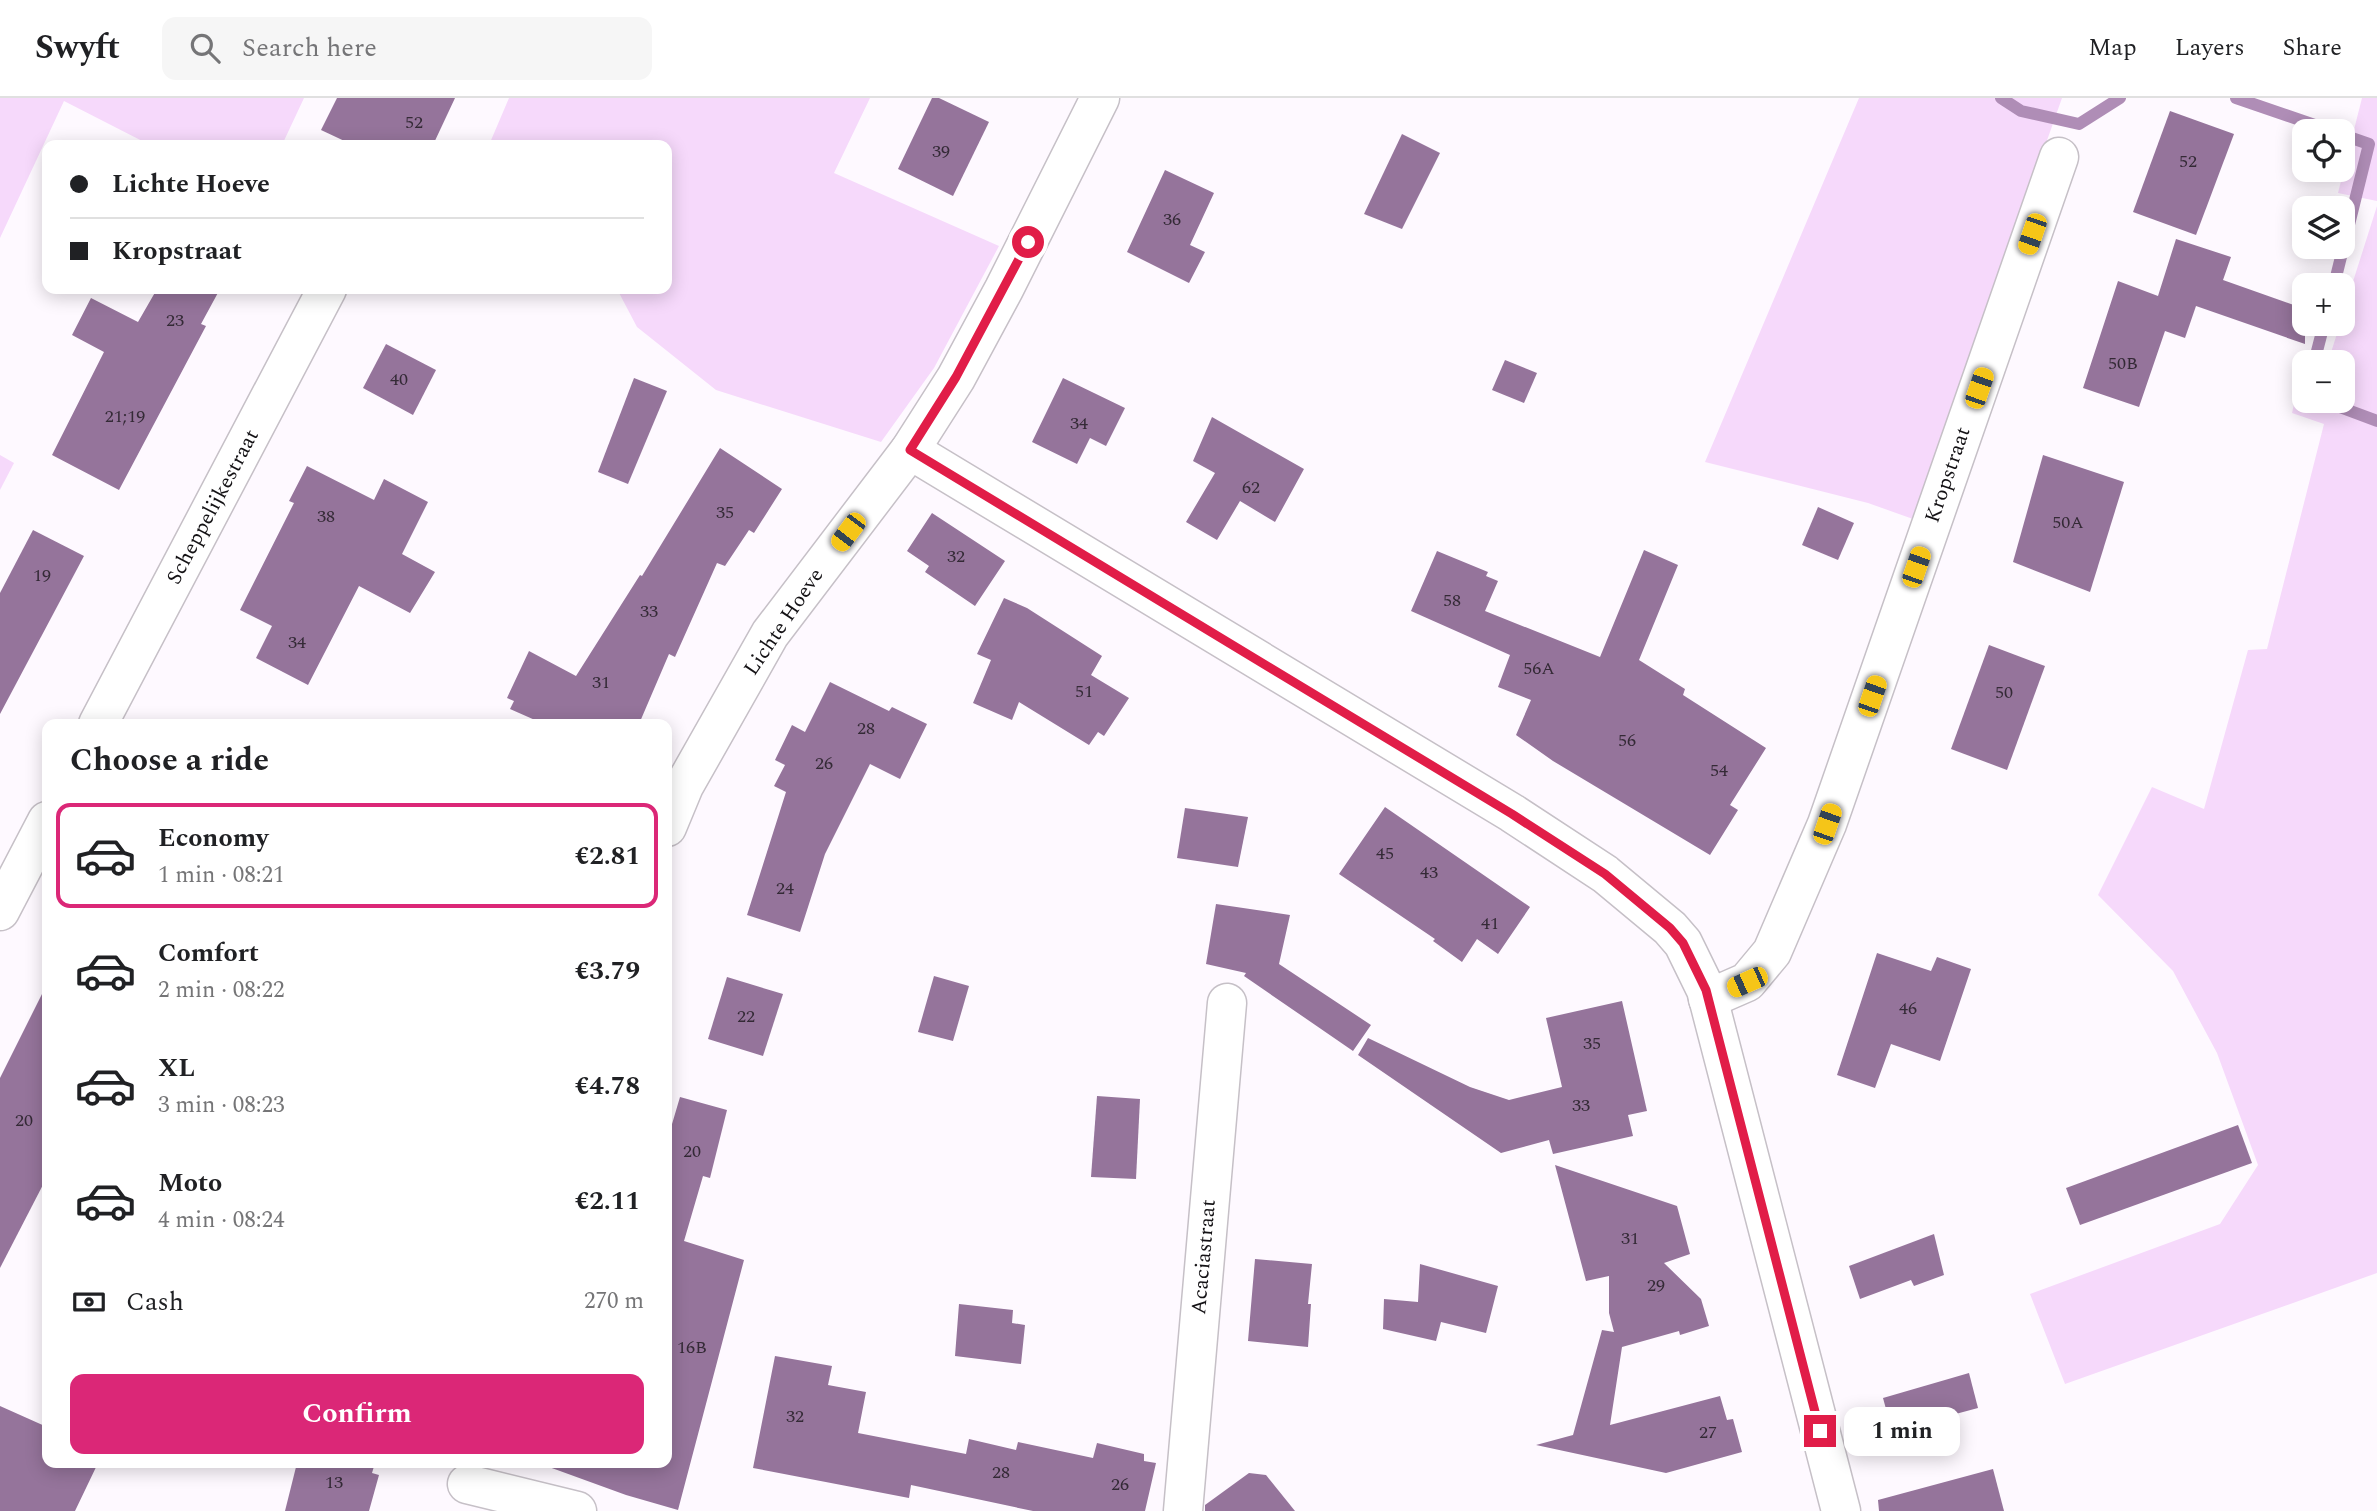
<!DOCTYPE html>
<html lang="en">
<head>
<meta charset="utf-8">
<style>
	:root { --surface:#fff; --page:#f6f6f6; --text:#202124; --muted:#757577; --line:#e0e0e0; --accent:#db2777 }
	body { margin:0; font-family:Spectral,serif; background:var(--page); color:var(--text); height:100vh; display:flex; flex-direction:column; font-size:26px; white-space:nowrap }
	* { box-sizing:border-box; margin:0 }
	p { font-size:23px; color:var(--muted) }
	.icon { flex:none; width:38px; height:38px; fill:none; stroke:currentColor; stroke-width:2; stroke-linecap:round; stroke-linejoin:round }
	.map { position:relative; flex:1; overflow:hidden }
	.drawer { position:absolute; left:42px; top:621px; width:630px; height:749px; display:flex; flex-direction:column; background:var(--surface); border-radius:14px; box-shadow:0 4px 18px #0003 }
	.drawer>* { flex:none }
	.guide { position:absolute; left:42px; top:42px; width:630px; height:154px; border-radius:14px; box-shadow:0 4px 18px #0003; display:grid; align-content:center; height:154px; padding:0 28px; background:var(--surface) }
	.tools { position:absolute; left:2292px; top:21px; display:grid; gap:14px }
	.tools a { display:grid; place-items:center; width:63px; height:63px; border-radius:14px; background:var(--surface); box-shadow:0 4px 18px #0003; font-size:35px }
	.end { position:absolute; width:32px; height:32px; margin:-16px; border:9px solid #e11d48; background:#fff; box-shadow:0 0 0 4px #fff }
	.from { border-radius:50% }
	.bubble { position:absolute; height:49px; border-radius:14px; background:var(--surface); box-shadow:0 4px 18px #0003; font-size:23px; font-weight:700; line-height:49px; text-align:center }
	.car { position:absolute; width:21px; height:42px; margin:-21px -10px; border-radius:9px; box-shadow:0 0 5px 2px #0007; background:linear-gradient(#f5c518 24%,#345 0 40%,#f5c518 0 76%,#345 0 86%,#f5c518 0) }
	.guide b { display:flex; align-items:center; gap:24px; height:66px; font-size:26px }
	.guide b+b { border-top:2px solid var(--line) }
	.guide i { width:18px; height:18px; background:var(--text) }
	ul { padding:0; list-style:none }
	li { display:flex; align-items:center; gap:21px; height:105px; margin:0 14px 10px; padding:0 14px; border:4px solid transparent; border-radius:14px }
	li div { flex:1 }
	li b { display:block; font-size:26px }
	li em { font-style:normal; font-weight:700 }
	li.active { border-color:var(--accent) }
	li>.icon { width:63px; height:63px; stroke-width:1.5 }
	h2 { padding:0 28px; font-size:32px; line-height:84px }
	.pay { display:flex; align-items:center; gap:18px; height:77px; padding:0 28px; font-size:26px }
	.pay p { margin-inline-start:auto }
	.action { display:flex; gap:14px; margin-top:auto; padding:14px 28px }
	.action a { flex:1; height:80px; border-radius:14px; background:var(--accent); color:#fff; font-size:28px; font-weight:700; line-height:80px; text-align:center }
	header { display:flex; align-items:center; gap:42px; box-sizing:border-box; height:98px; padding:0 35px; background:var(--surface); border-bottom:2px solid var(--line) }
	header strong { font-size:33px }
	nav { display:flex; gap:38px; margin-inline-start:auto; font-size:24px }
	.search { width:490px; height:63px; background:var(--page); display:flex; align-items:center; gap:18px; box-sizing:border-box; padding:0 24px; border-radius:14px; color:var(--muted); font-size:26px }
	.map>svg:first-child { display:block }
	.green { fill:#f6d9fb }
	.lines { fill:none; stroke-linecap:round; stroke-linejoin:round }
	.stream { stroke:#af8db6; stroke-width:12 }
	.building { fill:#95749b }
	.street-casing { stroke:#c6c0c7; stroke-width:41 }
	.street { stroke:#fff; stroke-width:38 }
	.route { stroke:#e11d48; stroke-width:9 }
	.labels { text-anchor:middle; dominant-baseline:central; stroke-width:5; stroke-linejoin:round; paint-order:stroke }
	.number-label { font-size:18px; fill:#342a36 }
	.street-label { font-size:21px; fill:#141215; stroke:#fff }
</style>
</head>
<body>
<header>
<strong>Swyft</strong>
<div class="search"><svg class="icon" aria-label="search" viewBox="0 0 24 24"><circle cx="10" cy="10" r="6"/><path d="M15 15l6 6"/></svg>Search here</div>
<nav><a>Map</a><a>Layers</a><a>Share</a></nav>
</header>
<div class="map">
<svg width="2377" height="1413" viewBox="0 0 2377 1413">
	<rect width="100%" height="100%" fill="#fef9ff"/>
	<!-- green -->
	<g class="green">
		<path d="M0 0H304L282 47H150L64 3 0 140Z"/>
		<path d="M509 0H870L834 75 999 148 934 270 881 344 716 292 637 229 617 191H667V47H489Z"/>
		<path d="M1859 0H2062L1913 421 1868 405 1705 364Z"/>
		<path d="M2362 0H2377V103L2338 95Z"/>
		<path d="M2377 108V1175L2065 1286 2030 1196 2220 1126 2258 1067 2217 955 2173 873 2098 797 2152 689 2204 711 2248 552 2267 551 2324 326 2292 315 2302 271 2305 272V303H2343V264H2328L2340 226H2343V215Z"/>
		<path d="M0 357 14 365 0 392Z"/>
	</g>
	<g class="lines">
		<!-- stream -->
		<g class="stream">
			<path d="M2001 0 2021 13 2079 26 2120 0"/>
			<path d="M2236 0 2332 33"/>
			<path d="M2334 187 2369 46 2343 37"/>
			<path d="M2316 264V257L2324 226"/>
			<path d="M2329 303 2337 308 2377 323"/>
		</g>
	</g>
	<!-- building -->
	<g class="building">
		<path d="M337 0H455L433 47H353L321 32Z"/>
		<path d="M932 0H939L989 24 953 98 898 71Z"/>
		<path d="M2170 13 2234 36 2196 137 2133 114Z"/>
		<path d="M1402 36 1440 55 1402 131 1364 116Z"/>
		<path d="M1165 72 1214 95 1190 147 1205 154 1189 185 1127 154Z"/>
		<path d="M2176 141 2231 159 2223 182 2305 211V246L2196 208 2185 240 2165 233 2139 309 2083 290 2118 183 2158 198Z"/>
		<path d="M157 191H220L201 226 206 228 119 392 52 357 104 254 72 237 91 200 138 224Z"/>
		<path d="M386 246 436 272 413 317 363 290Z"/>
		<path d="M1505 262 1537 275 1524 305 1492 292Z"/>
		<path d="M634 280 667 293 628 386 598 374Z"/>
		<path d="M1063 280 1125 310 1106 348 1090 340 1077 366 1032 344Z"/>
		<path d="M1212 319 1304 371 1275 424 1240 403 1217 442 1186 424 1215 375 1193 363Z"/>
		<path d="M720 350 782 391 754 435 749 432 725 468 717 465 675 559 669 556 639 626H544L510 611 514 603 507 600 529 553 576 578 640 477 642 478Z"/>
		<path d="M2043 357 2124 384 2090 494 2013 464Z"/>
		<path d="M307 368 374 402 384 381 428 404 402 456 435 474 410 515 359 488 308 587 256 560 272 528 240 512 294 405 289 403Z"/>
		<path d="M1818 409 1854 425 1838 462 1802 447Z"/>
		<path d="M932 415 1005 463 975 508 925 474 929 468 907 453Z"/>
		<path d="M33 432 84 458 0 616V495Z"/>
		<path d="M1644 452 1678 467 1639 562 1685 591 1683 597 1766 650 1730 707 1738 712 1710 757 1553 663 1516 637 1531 602 1498 589 1510 557 1411 513 1437 453 1488 474 1486 478 1498 483 1485 513 1600 559Z"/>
		<path d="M1004 500 1027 510 1102 558 1091 577 1129 600 1104 638 1098 634 1089 647 1019 604 1012 622 973 605 991 562 977 556Z"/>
		<path d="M1989 547 2045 568 2007 672 1951 651Z"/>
		<path d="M830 584 889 613 892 609 927 626 900 681 870 666 825 756 800 834 747 817 786 694 774 688 785 667 775 662 792 627 805 634Z"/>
		<path d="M1385 709 1530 809 1498 856 1477 841 1462 864 1433 843 1435 841 1339 776Z"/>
		<path d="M1185 710 1248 719 1238 769 1177 760Z"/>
		<path d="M1216 806 1290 817 1279 866 1371 927 1353 953 1244 878 1246 875 1206 866Z"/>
		<path d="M1877 855 1931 873 1937 859 1971 871 1940 963 1891 946 1875 990 1837 977Z"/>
		<path d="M934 878 969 888 953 943 918 934Z"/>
		<path d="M727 879 783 896 763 958 708 941Z"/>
		<path d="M47 886V1079L0 1170V980Z"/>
		<path d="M1622 903 1647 1013 1628 1017 1633 1038 1553 1056 1549 1042 1501 1055 1358 957 1368 940 1470 989 1509 1002 1562 989 1546 920Z"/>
		<path d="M1097 998 1140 1001 1136 1081 1091 1079Z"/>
		<path d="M680 999 727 1012 710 1080 703 1078 684 1143 744 1162 678 1412 626 1397 549 1369 550 1365H667V1043Z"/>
		<path d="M2238 1027 2252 1065 2080 1127 2066 1090Z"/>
		<path d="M1555 1067 1677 1108 1690 1156 1664 1165 1701 1201 1709 1228 1680 1237 1679 1233 1622 1249 1610 1327 1720 1298 1727 1322 1733 1321 1742 1354 1666 1375 1536 1347 1573 1337 1602 1232 1614 1234 1609 1215V1178L1586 1183Z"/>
		<path d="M1934 1136 1944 1177 1914 1188 1911 1182 1860 1201 1849 1168Z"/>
		<path d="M1255 1161 1312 1166 1308 1206H1311L1308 1249 1248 1243Z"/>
		<path d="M1420 1166 1498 1188 1486 1235 1441 1224 1436 1243 1383 1231 1384 1201 1418 1204Z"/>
		<path d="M959 1206 1013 1212 1012 1225 1025 1227 1021 1266 955 1258Z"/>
		<path d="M775 1258 832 1268 828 1287 866 1294 858 1335 966 1356 969 1341 1016 1352 1018 1344 1093 1360 1097 1345 1144 1356V1363L1156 1365 1145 1413H1033L911 1387 909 1400 753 1370Z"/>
		<path d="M1969 1275 1978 1310 1892 1333 1883 1300Z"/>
		<path d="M0 1308 47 1329V1365H98L75 1413H0Z"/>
		<path d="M297 1365H375L372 1375 379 1377 369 1413H285Z"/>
		<path d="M1993 1371 2004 1413H1879L1878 1402Z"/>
		<path d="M1249 1375 1266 1377 1295 1413H1205V1407Z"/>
	</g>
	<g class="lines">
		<!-- street casing -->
		<g class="street-casing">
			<g id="street">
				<path d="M910 352 1512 715 1605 776 1670 830 1683 845 1706 892 1841 1413"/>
				<path d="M98 626 327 191"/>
				<path d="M667 729 684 688 770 536 910 352 956 280 1004 191 1100 0"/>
				<path d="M0 813 47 723"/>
				<path d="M1708 901 1747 884 1772 854 1827 726 2059 59"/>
				<path d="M467 1386 577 1413"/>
				<path d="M1183 1413 1227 905"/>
			</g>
		</g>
		<!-- street -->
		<use href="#street" class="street"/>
	</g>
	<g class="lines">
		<!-- route -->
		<path class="route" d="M1028 144 956 279 910 352 1512 716 1605 776 1670 830 1683 845 1706 892 1820 1333"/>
	</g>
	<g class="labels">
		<!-- number labels -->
		<g class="number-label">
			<text x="414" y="24">52</text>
			<text x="941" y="53">39</text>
			<text x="2188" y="63">52</text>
			<text x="1172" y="121">36</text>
			<text x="175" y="222">23</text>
			<text x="2123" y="265">50B</text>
			<text x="399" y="281">40</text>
			<text x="125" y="318">21;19</text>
			<text x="1079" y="325">34</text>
			<text x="1251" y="389">62</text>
			<text x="725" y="414">35</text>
			<text x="326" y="418">38</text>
			<text x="2068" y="424">50A</text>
			<text x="956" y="458">32</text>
			<text x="42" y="477">19</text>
			<text x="1452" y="502">58</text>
			<text x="649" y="513">33</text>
			<text x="297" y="544">34</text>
			<text x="1539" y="570">56A</text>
			<text x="601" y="584">31</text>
			<text x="1084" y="593">51</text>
			<text x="2004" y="594">50</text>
			<text x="866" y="630">28</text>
			<text x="1627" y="642">56</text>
			<text x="824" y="665">26</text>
			<text x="1719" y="672">54</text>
			<text x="1385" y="755">45</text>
			<text x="1429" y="774">43</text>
			<text x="785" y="790">24</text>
			<text x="1490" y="825">41</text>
			<text x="1908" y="910">46</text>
			<text x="746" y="918">22</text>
			<text x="1592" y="945">35</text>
			<text x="1581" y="1007">33</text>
			<text x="24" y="1022">20</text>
			<text x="692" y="1053">20</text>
			<text x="1630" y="1140">31</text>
			<text x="1656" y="1187">29</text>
			<text x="692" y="1249">16B</text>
			<text x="795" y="1318">32</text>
			<text x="1708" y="1334">27</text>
			<text x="1001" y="1374">28</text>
			<text x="334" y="1384">13</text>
			<text x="1120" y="1386">26</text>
		</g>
		<!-- street labels -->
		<g class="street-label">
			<text transform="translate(1948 377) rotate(-71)">Kropstraat</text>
			<text transform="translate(213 409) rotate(-62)">Scheppelijkestraat</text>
			<text transform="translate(784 524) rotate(-56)">Lichte Hoeve</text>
			<text transform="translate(1204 1159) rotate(-85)">Acaciastraat</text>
		</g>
	</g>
</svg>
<div class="tools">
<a><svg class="icon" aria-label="locate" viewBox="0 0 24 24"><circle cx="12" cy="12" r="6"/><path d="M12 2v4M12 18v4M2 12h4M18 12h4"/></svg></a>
<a><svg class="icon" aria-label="layers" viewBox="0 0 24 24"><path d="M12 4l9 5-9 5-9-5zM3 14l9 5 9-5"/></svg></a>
<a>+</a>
<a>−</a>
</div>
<i class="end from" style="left:1028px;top:144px"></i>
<i class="end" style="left:1820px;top:1333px"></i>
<div class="bubble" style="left:1844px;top:1309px;width:116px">1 min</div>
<i class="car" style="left:2032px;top:136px;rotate:199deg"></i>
<i class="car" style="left:1979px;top:290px;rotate:19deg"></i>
<i class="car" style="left:848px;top:434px;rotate:217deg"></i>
<i class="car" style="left:1916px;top:469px;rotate:19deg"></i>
<i class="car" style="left:1872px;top:598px;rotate:19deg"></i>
<i class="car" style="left:1827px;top:726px;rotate:19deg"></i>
<i class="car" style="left:1747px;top:884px;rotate:246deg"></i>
<div class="guide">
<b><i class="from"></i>Lichte Hoeve</b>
<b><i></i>Kropstraat</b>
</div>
<section class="drawer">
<h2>Choose a ride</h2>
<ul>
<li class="active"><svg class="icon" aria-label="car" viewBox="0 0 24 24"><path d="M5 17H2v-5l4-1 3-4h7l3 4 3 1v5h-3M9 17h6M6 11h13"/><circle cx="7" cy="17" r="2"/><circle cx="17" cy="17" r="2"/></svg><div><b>Economy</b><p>1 min · 08:21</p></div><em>€2.81</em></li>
<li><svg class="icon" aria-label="car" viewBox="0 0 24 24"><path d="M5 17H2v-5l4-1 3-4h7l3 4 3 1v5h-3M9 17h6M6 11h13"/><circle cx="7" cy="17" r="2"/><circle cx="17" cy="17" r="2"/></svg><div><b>Comfort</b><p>2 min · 08:22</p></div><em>€3.79</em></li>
<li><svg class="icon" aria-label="car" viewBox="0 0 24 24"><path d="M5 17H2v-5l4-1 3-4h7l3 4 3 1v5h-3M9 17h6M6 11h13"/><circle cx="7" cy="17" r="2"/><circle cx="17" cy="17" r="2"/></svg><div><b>XL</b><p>3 min · 08:23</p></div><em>€4.78</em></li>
<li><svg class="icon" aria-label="car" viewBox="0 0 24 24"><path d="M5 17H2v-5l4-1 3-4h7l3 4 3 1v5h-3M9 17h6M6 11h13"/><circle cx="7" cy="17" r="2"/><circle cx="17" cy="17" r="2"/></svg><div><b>Moto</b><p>4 min · 08:24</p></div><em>€2.11</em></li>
</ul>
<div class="pay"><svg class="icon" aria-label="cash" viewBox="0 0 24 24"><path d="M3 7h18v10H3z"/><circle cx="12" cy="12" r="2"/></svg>Cash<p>270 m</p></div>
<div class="action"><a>Confirm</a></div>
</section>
</div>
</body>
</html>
